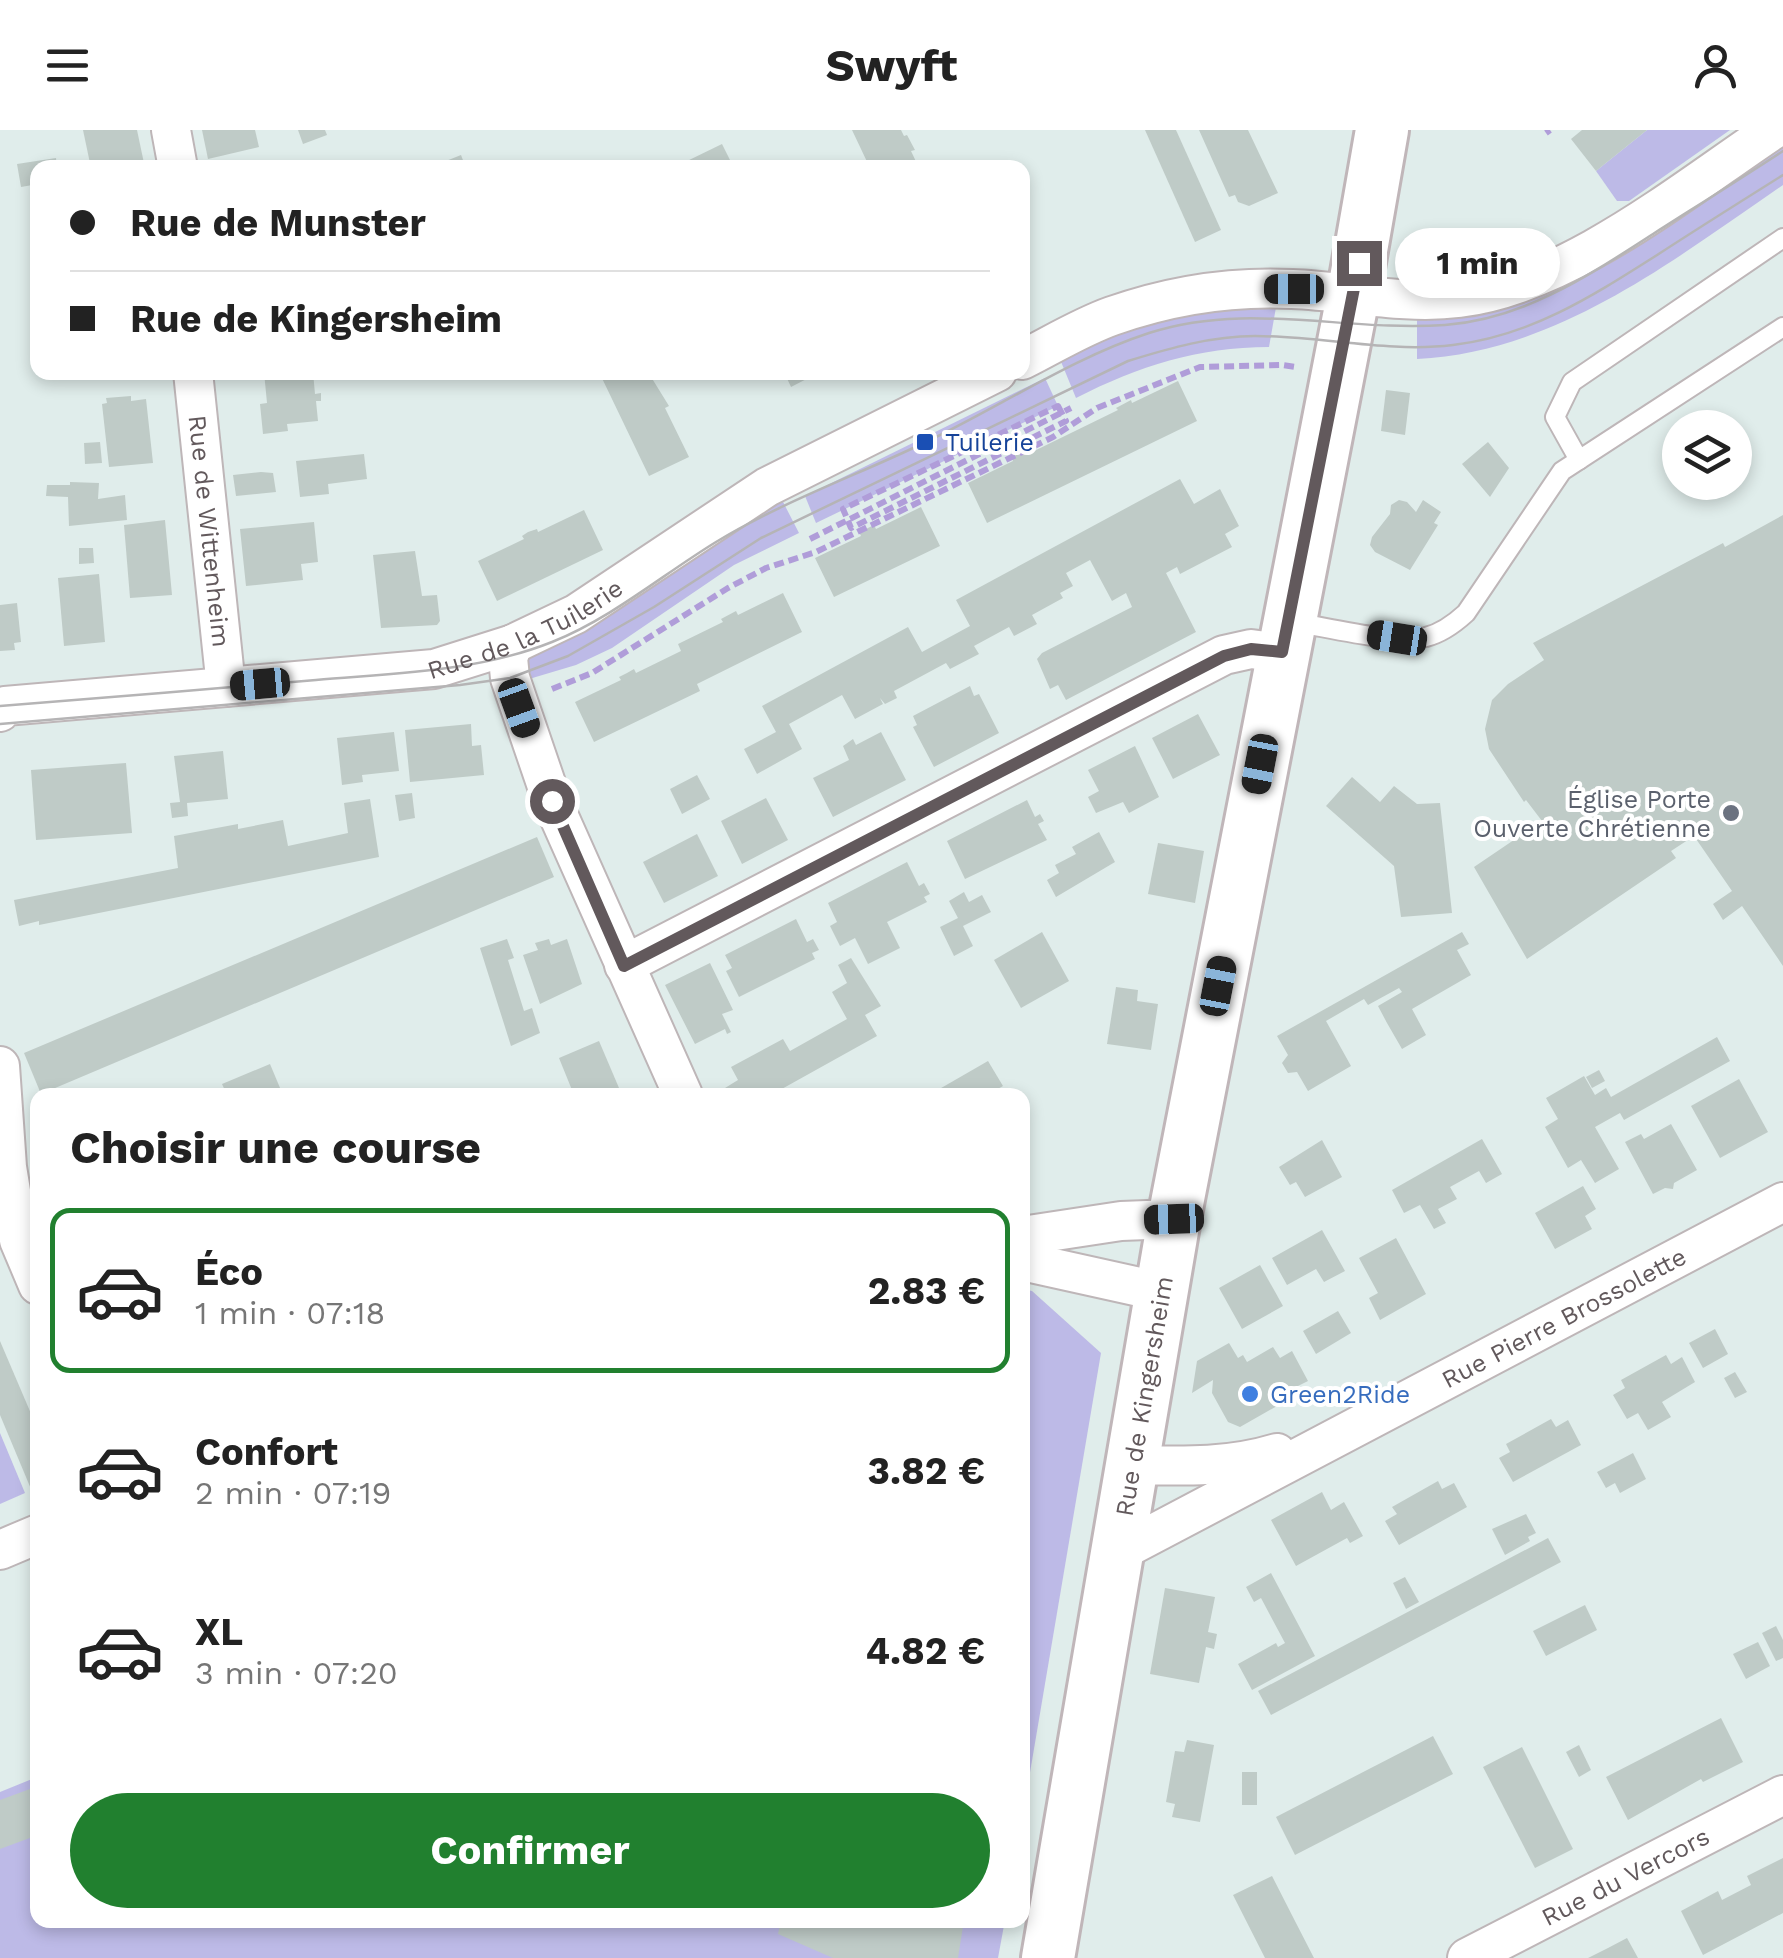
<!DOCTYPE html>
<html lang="fr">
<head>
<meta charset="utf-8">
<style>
	:root { --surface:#fff; --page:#f2f2f2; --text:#222; --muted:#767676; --line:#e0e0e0; --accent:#21802f }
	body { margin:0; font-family:"Work Sans",sans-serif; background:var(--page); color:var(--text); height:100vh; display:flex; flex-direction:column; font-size:38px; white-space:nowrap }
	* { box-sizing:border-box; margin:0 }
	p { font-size:32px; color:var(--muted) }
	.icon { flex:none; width:55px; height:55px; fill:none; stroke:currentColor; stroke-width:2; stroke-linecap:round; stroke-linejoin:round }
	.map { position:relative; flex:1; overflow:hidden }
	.side { position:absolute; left:30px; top:958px; width:1000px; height:840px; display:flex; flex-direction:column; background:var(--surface); border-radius:20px; box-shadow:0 5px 15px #0003 }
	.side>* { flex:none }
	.top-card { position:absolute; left:30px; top:30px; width:1000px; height:220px; border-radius:20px; box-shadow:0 5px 15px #0003; display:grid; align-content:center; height:220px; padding:0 40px; background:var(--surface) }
	.controls { position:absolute; left:1662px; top:280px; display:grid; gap:20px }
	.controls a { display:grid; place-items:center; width:90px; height:90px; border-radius:50%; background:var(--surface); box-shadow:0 5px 15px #0003; font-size:50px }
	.end { position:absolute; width:45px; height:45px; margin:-22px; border:12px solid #62595c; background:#fff; box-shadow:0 0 0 5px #fff }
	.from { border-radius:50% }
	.bubble { position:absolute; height:70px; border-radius:35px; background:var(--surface); box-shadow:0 5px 15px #0003; font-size:32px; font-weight:700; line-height:70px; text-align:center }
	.car { position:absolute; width:30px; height:60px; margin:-30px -15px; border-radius:12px; box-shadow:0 0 8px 2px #0007; background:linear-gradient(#222 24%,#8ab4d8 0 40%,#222 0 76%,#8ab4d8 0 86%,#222 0) }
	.top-card b { display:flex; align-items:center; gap:35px; height:95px; font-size:38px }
	.top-card b+b { border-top:2px solid var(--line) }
	.top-card i { width:25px; height:25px; background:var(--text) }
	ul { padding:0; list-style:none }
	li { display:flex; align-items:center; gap:30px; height:165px; margin:0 20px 15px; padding:0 20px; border:5px solid transparent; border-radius:20px }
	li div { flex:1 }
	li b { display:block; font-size:38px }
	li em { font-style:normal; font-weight:700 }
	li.active { border-color:var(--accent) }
	li>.icon { width:90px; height:90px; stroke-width:1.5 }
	h2 { padding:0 40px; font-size:45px; line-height:120px }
	.cta { display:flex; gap:20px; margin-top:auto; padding:20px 40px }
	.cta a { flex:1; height:115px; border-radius:60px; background:var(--accent); color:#fff; font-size:40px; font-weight:700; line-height:115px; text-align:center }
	header { display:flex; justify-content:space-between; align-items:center; height:130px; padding:0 40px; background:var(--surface); font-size:45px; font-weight:700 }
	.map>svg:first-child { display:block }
	.green { fill:#bdbae7 }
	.building { fill:#bfcbc7 }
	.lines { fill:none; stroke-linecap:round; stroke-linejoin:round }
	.service-casing { stroke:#beb6b8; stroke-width:22 }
	.minor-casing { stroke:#beb6b8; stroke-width:42 }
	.secondary-casing { stroke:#c0b6b9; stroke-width:58 }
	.path { stroke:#b09dd9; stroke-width:6; stroke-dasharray:10 5; stroke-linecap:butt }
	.service { stroke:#fff; stroke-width:18 }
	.minor { stroke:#fff; stroke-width:38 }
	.secondary { stroke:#fff; stroke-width:52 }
	.tram { stroke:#b5b4b5; stroke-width:2.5 }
	.route { stroke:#62595c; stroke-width:12 }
	.transit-dot { fill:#1a4fb4; stroke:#fff; stroke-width:4 }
	.worship-dot { fill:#6b7280; stroke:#fff; stroke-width:4 }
	.shop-dot { fill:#3f7fe0; stroke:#fff; stroke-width:4 }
	.labels { text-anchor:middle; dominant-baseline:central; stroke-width:8; stroke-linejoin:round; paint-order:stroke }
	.transit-label { font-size:25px; fill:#164399; stroke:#fff; text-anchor:start }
	.street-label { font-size:25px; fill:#62595c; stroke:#fff }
	.worship-label { font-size:25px; fill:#5b616d; stroke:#fff; text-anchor:end }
	.shop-label { font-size:25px; fill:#366cbe; stroke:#fff; text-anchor:start }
</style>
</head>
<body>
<header><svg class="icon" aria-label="menu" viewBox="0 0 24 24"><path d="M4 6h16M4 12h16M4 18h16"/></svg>Swyft<svg class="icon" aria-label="person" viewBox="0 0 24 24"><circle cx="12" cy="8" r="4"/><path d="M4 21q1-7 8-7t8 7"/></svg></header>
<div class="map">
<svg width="1783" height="1828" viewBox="0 0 1783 1828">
	<rect width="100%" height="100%" fill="#e0edeb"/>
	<!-- green -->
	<g class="green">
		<path d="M1647 0H1730L1629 71H1617L1596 41Z"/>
		<path d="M1783 3V55C1672 131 1557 222 1417 229V179H1444Z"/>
		<path d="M1278 166 1269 217C1198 217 1139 236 1076 268L1057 222 1115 195Z"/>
		<path d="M1045 248 1058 276 816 393 805 366Z"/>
		<path d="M781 368 799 403 734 435 612 518 576 535 519 552 521 523Z"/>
		<path d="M1023 1159 1032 1161 1101 1223 1023 1684Z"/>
		<path d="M0 1303 25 1363 0 1374Z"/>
		<path d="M37 1647 38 1790H1005L998 1828H0V1662Z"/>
	</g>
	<!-- building -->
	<g class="building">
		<path d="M83 0H137L145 38H91Z"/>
		<path d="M202 0H255L259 17 208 29Z"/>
		<path d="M298 0H325L327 5 303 14Z"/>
		<path d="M852 0H901L904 6 907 5 915 20 911 21 919 38H870Z"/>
		<path d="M1145 0H1176L1221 100 1195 112Z"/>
		<path d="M1199 0H1248L1278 63 1249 76 1238 72 1235 65 1229 67Z"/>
		<path d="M1582 0H1647L1596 41 1571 9Z"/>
		<path d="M722 14 734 38H685L683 33Z"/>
		<path d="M461 25 466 38H448L446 31Z"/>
		<path d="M56 28 57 38H38V54L21 57 17 34Z"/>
		<path d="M102 242H140V245L103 249Z"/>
		<path d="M264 242H313L315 264 321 263V271H316L318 291 287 294 288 301 263 304 260 274 267 273Z"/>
		<path d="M599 242H648L669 276 665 278 689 327 649 346Z"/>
		<path d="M784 242H820L791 257Z"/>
		<path d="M1178 251 1197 291 987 393 968 353 1013 331 1012 327 1026 320 1028 324 1118 280 1116 278 1131 270 1132 273Z"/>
		<path d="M1386 260 1410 263 1405 305 1381 301Z"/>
		<path d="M131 266V271L146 269 153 333 109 337 102 274 107 273 106 268Z"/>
		<path d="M100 312 102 333 85 334 84 313Z"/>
		<path d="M1488 312 1509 338 1490 367 1462 334Z"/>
		<path d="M364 324 367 349 328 354 329 364 300 367 296 331Z"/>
		<path d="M261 342 273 343 276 362 236 366 233 345Z"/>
		<path d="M1180 349 1194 374 1220 359 1239 396 1225 404 1232 417 1180 444 1177 437 1166 443 1196 502 1066 570 1058 555 1050 559 1037 529 1042 523 1132 477 1126 463 1112 471 1090 430 1066 443 1073 456 1060 463 1063 468 1032 485 1037 494 1014 506 1009 497 974 516 979 524 950 539 946 533 894 561 897 568 885 574 880 568 883 574 855 589 842 565 789 594 802 619 757 644 744 619 776 602 762 576 908 497 922 522 970 496 956 470Z"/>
		<path d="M70 352 99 353 98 369 125 365 127 390 69 396 68 367 46 366 47 355H70Z"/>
		<path d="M1399 370 1407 372 1416 382 1423 370 1441 382 1434 393 1438 395 1410 440 1375 422 1370 415 1372 407 1390 384 1391 375Z"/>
		<path d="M921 377 940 416 834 467 815 428 861 406 859 402 866 399 874 395 876 399Z"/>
		<path d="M584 380 603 420 497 471 478 431 524 409 522 406 528 402 537 399 538 402Z"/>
		<path d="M1783 385V836L1742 776 1723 790 1713 774 1732 761 1694 706 1671 721 1676 728 1527 829 1474 737 1542 691 1526 670 1524 672 1489 619 1485 599 1492 570 1508 554 1544 530 1533 513 1723 413 1725 417Z"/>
		<path d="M165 390 172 465 130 468 124 395Z"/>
		<path d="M314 392 318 432 301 434 303 450 246 456 240 399Z"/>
		<path d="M79 418H93L94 433 79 434Z"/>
		<path d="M415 421 422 466 437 465 440 491 437 495 381 498 373 425Z"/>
		<path d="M99 444 105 512 64 516 58 448Z"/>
		<path d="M783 463 802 502 697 554 700 561 594 612 575 572 621 550 619 547 627 543 634 539 636 543 681 521 678 514 723 492 721 489 736 481 738 485Z"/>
		<path d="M17 473 21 512 14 513 15 520 0 521V475Z"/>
		<path d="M970 556 974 566 979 564 999 603 934 637 913 597 917 595 913 586Z"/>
		<path d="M1198 584 1220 625 1173 649 1152 608Z"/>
		<path d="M471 594 472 616 481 615 484 645 410 652 405 600Z"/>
		<path d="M394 602 399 641 362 645 363 652 342 655 337 608Z"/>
		<path d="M881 602 906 650 833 687 813 648 849 630 843 616 853 609 856 615Z"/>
		<path d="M1135 616 1159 667 1129 683 1123 672 1096 683 1088 667 1099 661 1088 640Z"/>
		<path d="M223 621 228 669 187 673 188 686 172 688 170 673 180 672 174 626Z"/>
		<path d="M126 633 132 703 36 710 31 640Z"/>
		<path d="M697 645 710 669 682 684 670 659Z"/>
		<path d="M1352 647 1380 672 1394 656 1417 674 1440 673 1452 783 1401 787 1394 736 1326 676Z"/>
		<path d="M412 663 415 688 399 691 395 665Z"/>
		<path d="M766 668 788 710 742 734 721 691Z"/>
		<path d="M370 669 379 727 39 795V791L19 796 14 770 178 738 174 706 238 694V699L283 690 288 716 348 703 344 673Z"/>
		<path d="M1027 670 1035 687 1040 684 1044 691 1038 694 1047 710 965 749 947 711Z"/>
		<path d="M1099 702 1115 732 1056 767 1047 750 1059 743 1055 735 1076 724 1072 717Z"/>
		<path d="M697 704 718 746 664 773 643 732Z"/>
		<path d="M537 707 554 747 41 964 24 923Z"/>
		<path d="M1158 713 1204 721 1195 773 1148 764Z"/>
		<path d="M907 732 919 756 924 753 930 764 924 767 927 772 887 792 900 818 868 834 855 808 840 816 830 796 837 792 828 773Z"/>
		<path d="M964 762 969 772 982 765 991 782 963 796 973 816 954 826 940 797 958 788 949 771Z"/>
		<path d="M796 789 807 812 813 809 819 820 812 823 815 829 739 867 726 841 732 838 725 825Z"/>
		<path d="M1042 802 1069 851 1021 878 994 830Z"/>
		<path d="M1462 802 1469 814 1457 820 1471 845 1412 879 1426 905 1402 919 1387 893 1378 876 1402 862 1399 858 1368 875 1364 869 1326 891 1351 936 1308 961 1297 942 1288 943 1282 933 1288 925 1277 906Z"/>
		<path d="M507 809 514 828 508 830 524 881 532 878 540 903 511 916 480 818Z"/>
		<path d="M549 809 551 815 567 809 582 854 540 874 523 825 538 820 535 813Z"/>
		<path d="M851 828 881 876 865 885 877 906 771 965H729L725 958 738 950 731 937 783 909 790 921 847 889 832 862 847 853 838 835Z"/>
		<path d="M710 833 733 880 722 884 731 902 727 904 725 899 695 914 665 855Z"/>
		<path d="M1116 857 1138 860 1137 871 1158 874 1151 920 1107 914Z"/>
		<path d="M1717 907 1730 931 1624 990 1620 983 1595 997 1619 1039 1595 1053 1581 1030 1568 1038 1545 997 1558 989 1546 968 1584 946 1595 965 1606 958 1611 967Z"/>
		<path d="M599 911 622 965H574L559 928Z"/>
		<path d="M988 931 1003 956 987 965H929Z"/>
		<path d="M270 934 283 965H227L222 954Z"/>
		<path d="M1599 940 1605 951 1592 958 1586 947Z"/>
		<path d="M1739 949 1768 1002 1720 1028 1691 976Z"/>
		<path d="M1671 994 1697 1040 1674 1053 1673 1059 1665 1058 1653 1064 1625 1012 1641 1004 1644 1009Z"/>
		<path d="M1482 1009 1502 1044 1486 1053 1479 1041 1450 1057 1457 1069 1438 1079 1446 1093 1434 1099 1420 1075 1404 1083 1392 1060Z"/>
		<path d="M1322 1010 1342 1047 1305 1067 1296 1052 1290 1055 1279 1037Z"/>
		<path d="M1583 1056 1596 1079 1585 1086 1592 1099 1555 1119 1535 1083Z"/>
		<path d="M1322 1100 1345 1141 1324 1152 1316 1139 1287 1155 1272 1128Z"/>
		<path d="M1396 1108 1426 1164 1380 1190 1369 1168 1378 1163 1359 1128Z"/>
		<path d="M1260 1135 1283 1176 1242 1199 1219 1158Z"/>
		<path d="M1338 1181 1351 1203 1316 1224 1303 1201Z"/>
		<path d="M1715 1199 1728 1224 1703 1238 1689 1213Z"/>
		<path d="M0 1211 38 1300V1356L31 1359 0 1285Z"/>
		<path d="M1229 1213 1238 1228 1243 1225 1247 1232 1273 1217 1280 1228 1292 1221 1308 1251 1296 1257 1300 1263 1240 1297 1228 1292 1212 1263 1213 1250 1192 1263 1197 1231Z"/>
		<path d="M1666 1225 1671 1234 1682 1227 1695 1252 1662 1272 1671 1287 1648 1300 1638 1283 1627 1289 1613 1265 1625 1258 1621 1250Z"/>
		<path d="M1735 1242 1747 1262 1735 1268 1724 1248Z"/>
		<path d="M1551 1289 1556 1297 1568 1290 1581 1315 1513 1352 1499 1328 1510 1322 1506 1314Z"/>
		<path d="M1633 1323 1646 1349 1620 1363 1615 1353 1606 1358 1597 1342Z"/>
		<path d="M1438 1351 1442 1359 1454 1353 1467 1377 1399 1415 1385 1391 1397 1384 1392 1377Z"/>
		<path d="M1322 1362 1331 1380 1344 1372 1363 1406 1350 1413 1347 1408 1296 1436 1271 1390Z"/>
		<path d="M1526 1384 1536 1403 1528 1407 1530 1411 1505 1425 1492 1399Z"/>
		<path d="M1548 1408 1561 1432 1271 1585 1258 1561Z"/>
		<path d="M1271 1443 1315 1526 1252 1560 1238 1534 1276 1513 1278 1517 1285 1513 1261 1468 1254 1472 1246 1457Z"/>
		<path d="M1405 1447 1419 1472 1406 1479 1393 1453Z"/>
		<path d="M1165 1458 1215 1467 1208 1502 1217 1504 1214 1519 1206 1517 1199 1553 1150 1544Z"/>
		<path d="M1585 1475 1597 1500 1546 1526 1533 1501Z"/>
		<path d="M1776 1496 1783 1510V1528L1776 1531 1762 1503Z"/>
		<path d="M1758 1512 1770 1536 1746 1549 1733 1524Z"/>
		<path d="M1721 1588 1743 1632 1703 1652 1701 1649 1628 1690 1606 1647Z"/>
		<path d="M1433 1606 1453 1644 1295 1725 1276 1687Z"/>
		<path d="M1187 1610 1214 1615 1200 1692 1172 1687 1175 1674 1166 1672 1175 1621 1184 1622Z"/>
		<path d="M1579 1615 1591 1640 1579 1647 1566 1622Z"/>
		<path d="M1522 1617 1573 1719 1535 1738 1483 1637Z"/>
		<rect x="1242" y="1642" width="15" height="33"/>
		<path d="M38 1656V1705L0 1719V1670Z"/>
		<path d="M1783 1728V1783L1703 1825 1681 1781 1718 1761 1722 1770 1751 1755 1747 1746Z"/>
		<path d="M1272 1746 1296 1793 1314 1828H1265L1233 1765Z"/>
		<path d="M781 1790H964L958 1828H833L778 1804Z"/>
		<path d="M1627 1808 1638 1828H1588L1608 1818Z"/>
	</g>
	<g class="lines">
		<!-- service casing -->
		<g class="service-casing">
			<g id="service">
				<path d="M1579 330 1555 287 1572 252 1783 108"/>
				<path d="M1293 492C1326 497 1397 515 1426 507 1442 503 1454 494 1466 483L1562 341 1783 197"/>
			</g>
		</g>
		<!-- minor casing -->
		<g class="minor-casing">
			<g id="minor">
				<path d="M171 0 178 38"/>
				<path d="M1022 230C1052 215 1081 197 1112 186 1169 166 1231 156 1292 159 1347 161 1403 175 1459 168 1568 155 1683 60 1773 0"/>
				<path id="s1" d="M193 242 226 557"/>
				<path d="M513 514 508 528 510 548 552 671 683 965"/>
				<path id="s2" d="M0 582 5 576 434 539 513 514 576 484 767 357 997 242"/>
				<path d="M624 835 1224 525 1251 519 1281 523"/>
				<path d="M0 936 7 1037 19 1110 38 1155"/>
				<path d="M1022 1106 1121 1091 1174 1089"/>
				<path d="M1022 1131 1162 1162"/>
				<path d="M1131 1335C1181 1336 1228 1338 1277 1323"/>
				<path d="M0 1420 38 1404"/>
				<path id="s3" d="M1117 1423 1783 1072"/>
				<path id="s4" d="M1467 1828 1783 1665"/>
			</g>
		</g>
		<!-- secondary casing -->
		<g class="secondary-casing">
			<g id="secondary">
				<path id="s5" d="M1048 1828 1174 1089 1353 166 1382 0"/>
			</g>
		</g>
		<!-- path -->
		<g class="path">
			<path d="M1546 3 1550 0"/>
			<path d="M1058 276 1066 291 851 398 843 379Z"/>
			<path d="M810 409 1071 278"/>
			<path d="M552 559 592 543 728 458 766 438 816 422 1053 307 1097 278 1200 237 1283 235 1296 237"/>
		</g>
		<!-- service -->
		<use href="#service" class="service"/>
		<!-- minor -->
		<use href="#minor" class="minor"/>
		<!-- secondary -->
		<use href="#secondary" class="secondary"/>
		<!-- tram -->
		<g class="tram">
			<path d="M0 576C105 568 211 559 316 550 396 543 477 542 552 512 612 488 662 445 716 412 782 372 855 346 924 313 998 278 1072 228 1149 203 1247 171 1345 202 1445 195 1524 189 1588 146 1653 104 1697 76 1740 49 1783 21"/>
			<path d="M0 594 460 555 510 548 568 526 654 477 761 408 1128 231C1170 218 1212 206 1255 206 1321 206 1388 223 1453 215 1530 206 1591 167 1654 127 1697 99 1740 72 1783 45"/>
		</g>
	</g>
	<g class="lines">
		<!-- route -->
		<path class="route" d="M552 671 624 836 1224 526 1251 519 1282 522 1359 133"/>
	</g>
	<!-- markers -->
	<rect class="transit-dot" x="915" y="302" width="20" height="20" rx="5"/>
	<circle class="worship-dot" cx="1731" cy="683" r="10"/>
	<circle class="shop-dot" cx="1250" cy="1264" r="10"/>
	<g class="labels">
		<!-- transit labels -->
		<g class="transit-label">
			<text x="945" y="312">Tuilerie</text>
		</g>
		<!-- street labels -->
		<g class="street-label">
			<text stroke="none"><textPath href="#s1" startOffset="160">Rue de Wittenheim</textPath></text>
			<text stroke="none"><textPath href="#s2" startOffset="538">Rue de la Tuilerie</textPath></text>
			<text stroke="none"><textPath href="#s3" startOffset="505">Rue Pierre Brossolette</textPath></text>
			<text stroke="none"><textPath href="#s5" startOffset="570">Rue de Kingersheim</textPath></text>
			<text stroke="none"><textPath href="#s4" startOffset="178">Rue du Vercors</textPath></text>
		</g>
		<!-- worship labels -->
		<g class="worship-label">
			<text x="1711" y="669">Église Porte<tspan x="1711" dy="29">Ouverte Chrétienne</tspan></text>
		</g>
		<!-- shop labels -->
		<g class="shop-label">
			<text x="1270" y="1264">Green2Ride</text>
		</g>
	</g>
</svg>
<div class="controls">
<a><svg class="icon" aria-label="layers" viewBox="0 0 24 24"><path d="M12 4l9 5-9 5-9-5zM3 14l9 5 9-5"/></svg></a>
</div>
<i class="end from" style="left:552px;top:671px"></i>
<i class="end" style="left:1359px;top:133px"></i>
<div class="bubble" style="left:1395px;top:98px;width:165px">1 min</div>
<i class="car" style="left:1294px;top:159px;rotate:270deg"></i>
<i class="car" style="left:1397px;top:508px;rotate:279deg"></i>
<i class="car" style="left:260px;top:554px;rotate:265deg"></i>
<i class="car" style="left:519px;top:578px;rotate:160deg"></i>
<i class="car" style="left:1260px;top:634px;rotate:191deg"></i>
<i class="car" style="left:1218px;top:856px;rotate:11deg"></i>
<i class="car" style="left:1174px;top:1089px;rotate:268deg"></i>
<div class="top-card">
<b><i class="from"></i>Rue de Munster</b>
<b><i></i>Rue de Kingersheim</b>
</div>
<section class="side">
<h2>Choisir une course</h2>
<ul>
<li class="active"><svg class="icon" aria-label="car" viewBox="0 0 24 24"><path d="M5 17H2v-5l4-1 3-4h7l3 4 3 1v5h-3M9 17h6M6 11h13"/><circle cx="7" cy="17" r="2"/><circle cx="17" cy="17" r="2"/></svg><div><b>Éco</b><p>1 min · 07:18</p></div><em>2.83 €</em></li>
<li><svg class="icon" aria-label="car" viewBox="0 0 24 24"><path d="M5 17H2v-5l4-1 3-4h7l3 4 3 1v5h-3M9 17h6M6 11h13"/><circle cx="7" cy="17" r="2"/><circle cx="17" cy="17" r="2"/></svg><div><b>Confort</b><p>2 min · 07:19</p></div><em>3.82 €</em></li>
<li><svg class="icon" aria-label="car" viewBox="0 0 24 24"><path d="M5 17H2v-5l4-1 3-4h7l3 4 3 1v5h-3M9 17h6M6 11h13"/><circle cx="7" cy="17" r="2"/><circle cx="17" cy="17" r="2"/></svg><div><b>XL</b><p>3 min · 07:20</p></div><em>4.82 €</em></li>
</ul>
<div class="cta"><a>Confirmer</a></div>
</section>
</div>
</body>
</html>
